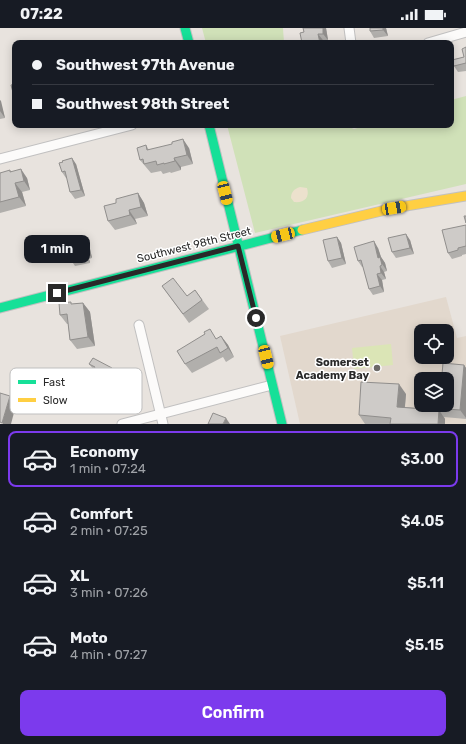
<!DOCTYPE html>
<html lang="en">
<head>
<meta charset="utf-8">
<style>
	:root { --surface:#171b24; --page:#242831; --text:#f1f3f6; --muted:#9ea1a6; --line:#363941; --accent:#7c3aed }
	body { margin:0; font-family:Rubik,sans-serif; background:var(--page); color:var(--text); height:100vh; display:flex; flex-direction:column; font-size:15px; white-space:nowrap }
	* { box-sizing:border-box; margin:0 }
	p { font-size:13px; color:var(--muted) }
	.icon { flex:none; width:22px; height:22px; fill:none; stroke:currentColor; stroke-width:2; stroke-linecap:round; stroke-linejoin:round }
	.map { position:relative; height:396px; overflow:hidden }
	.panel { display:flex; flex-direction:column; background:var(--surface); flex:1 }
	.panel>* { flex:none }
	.banner { position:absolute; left:12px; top:12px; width:442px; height:88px; border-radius:8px; box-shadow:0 2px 10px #0003; display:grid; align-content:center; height:88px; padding:0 20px; background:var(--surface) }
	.controls { position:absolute; left:414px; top:296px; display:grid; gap:8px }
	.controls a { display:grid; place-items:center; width:40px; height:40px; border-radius:8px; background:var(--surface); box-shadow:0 2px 10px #0003; font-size:20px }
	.end { position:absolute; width:18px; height:18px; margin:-9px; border:5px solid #292929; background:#fff; box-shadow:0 0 0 2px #fff }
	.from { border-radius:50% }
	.bubble { position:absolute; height:28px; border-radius:8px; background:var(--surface); box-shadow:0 2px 10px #0003; font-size:13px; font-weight:600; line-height:28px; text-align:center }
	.car { position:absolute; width:12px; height:24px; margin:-12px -6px; border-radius:5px; box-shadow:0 0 3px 1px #0007; background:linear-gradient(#f5c518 24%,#345 0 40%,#f5c518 0 76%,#345 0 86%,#f5c518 0) }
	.banner b { display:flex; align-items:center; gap:14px; height:38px; font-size:15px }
	.banner b+b { border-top:1px solid var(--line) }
	.banner i { width:10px; height:10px; background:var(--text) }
	ul { padding:7px 0 0; list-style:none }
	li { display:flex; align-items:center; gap:12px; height:56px; margin:0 8px 6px; padding:0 12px; border:2px solid transparent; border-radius:8px }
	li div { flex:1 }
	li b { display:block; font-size:15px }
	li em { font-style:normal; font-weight:600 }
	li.current { border-color:var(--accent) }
	li>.icon { width:36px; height:36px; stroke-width:1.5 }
	.action { display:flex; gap:8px; margin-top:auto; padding:8px 20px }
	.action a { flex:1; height:46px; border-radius:8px; background:var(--accent); color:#fff; font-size:16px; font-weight:600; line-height:46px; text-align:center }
	.status { display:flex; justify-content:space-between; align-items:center; height:28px; padding:0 20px; background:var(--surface); direction:ltr }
	.status svg { height:11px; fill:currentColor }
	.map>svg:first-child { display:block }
	.education { fill:#e2d8cd; fill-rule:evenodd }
	.green { fill:#d0e1b8 }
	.sand { fill:#ece1cd }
	.pitch { fill:#dbe5b6 }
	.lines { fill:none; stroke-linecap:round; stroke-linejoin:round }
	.street-casing { stroke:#c1c0c0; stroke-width:11 }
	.fast-casing { stroke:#c1c0c0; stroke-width:11 }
	.slow-casing { stroke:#c1c0c0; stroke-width:11 }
	.street { stroke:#fcfbfa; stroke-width:9 }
	.fast { stroke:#16e098; stroke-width:9 }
	.slow { stroke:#ffcf43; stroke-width:9 }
	.wall { fill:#b1afac }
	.shaded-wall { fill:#908e8c }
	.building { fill:#cecbc8; stroke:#908e8c }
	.route { stroke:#292929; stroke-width:5 }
	.poi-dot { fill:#6c6a68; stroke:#fff; stroke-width:1.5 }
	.labels { text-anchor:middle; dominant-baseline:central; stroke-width:3; stroke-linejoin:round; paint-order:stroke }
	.street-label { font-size:11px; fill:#292929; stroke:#fff }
	.poi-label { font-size:11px; font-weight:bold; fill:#292929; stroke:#fff; text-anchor:end }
	.key { fill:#fff; stroke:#bfbfbf; stroke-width:1 }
	.key-label { font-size:11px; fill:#292929 }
</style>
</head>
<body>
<div class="status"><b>07:22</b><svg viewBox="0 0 49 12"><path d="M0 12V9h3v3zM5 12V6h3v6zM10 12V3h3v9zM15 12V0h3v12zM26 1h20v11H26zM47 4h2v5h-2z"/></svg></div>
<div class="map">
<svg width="466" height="396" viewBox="0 0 466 396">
	<rect width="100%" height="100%" fill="#e8e3de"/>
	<!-- education -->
	<path class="education" d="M446 269 457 310 466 308V396H300L280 308ZM421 303H447V329H421ZM421 351H447V377H421Z"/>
	<!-- green -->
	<g class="green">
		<path d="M202 0H283L284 15H206Z"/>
		<path d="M466 68V156L255 205 227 97H345L354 101 368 97H451V72Z"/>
	</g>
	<!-- sand -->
	<path class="sand" d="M300 159 307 160C310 170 304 175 294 174L291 170C291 164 294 161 300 159Z"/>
	<!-- pitch -->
	<path class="pitch" d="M391 316 393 337 354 341 352 320Z"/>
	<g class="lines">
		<!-- street casing -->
		<g class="street-casing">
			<g id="street">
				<path d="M349 0 351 15"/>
				<path d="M428 15 466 4"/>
				<path d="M0 131 132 97"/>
				<path d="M139 297 163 396"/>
				<path d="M122 396 272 357"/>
			</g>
		</g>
		<!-- fast casing -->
		<g class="fast-casing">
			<g id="fast">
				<path d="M185 0 189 15"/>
				<path d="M209 97 282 396"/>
				<path d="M0 280 302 202"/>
			</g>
		</g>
		<!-- slow casing -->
		<g class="slow-casing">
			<path id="slow" d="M302 202 394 180 466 168"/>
		</g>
		<!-- street -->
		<use href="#street" class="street"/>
		<!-- fast -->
		<use href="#fast" class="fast"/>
		<!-- slow -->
		<use href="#slow" class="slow"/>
	</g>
	<!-- wall -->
	<g class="wall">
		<path d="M303 0H326L328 12H323L304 4Z"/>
		<path d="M370 0H386L388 8 374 10 370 3Z"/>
		<path d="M466 19V43L458 44 454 38 464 29Z"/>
		<path d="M0 72 5 90 0 91Z"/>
		<path d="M146 117 149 122 189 120 193 136 181 139V142L171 145 170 144 163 146 161 143 151 145 140 132Z"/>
		<path d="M76 136 85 168 75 171 70 164 67 150H66L62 144Z"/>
		<path d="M10 143 27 150 30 162 22 164 26 178 0 185V145Z"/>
		<path d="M138 165 144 175 148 188 135 191 137 196 115 202 108 193 116 175Z"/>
		<path d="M466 197V226L462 227V228L452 231 448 225Z"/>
		<path d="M337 209 341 215 346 236 332 240 328 233Z"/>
		<path d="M410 212 414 226 396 230 392 224Z"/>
		<path d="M85 214 90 221 92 230 89 231 90 235 75 238 71 232Z"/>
		<path d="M378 220 381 229 385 235 387 243 384 244 386 251 382 252 384 264 373 267 369 261 363 239H362L358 233Z"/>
		<path d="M162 258 187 268 195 262 209 281 189 295Z"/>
		<path d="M83 275 90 284 95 318 77 321 70 312 68 296H67L60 287 73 276Z"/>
		<path d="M221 308 228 317 234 329 226 334 223 329 192 345 185 336 217 311Z"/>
		<path d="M89 336 118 349 101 380 88 373 81 364 94 342Z"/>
		<path d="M464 337 466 340V391L444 389 445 391V396H365L359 387 406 366 405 379 435 382 434 380 442 346Z"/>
	</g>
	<!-- shaded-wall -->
	<g class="shaded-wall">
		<path d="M323 0H326L328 12 323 6Z"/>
		<path d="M383 0H386L388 8 383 2Z"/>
		<path d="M318 6 323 12V15H320Z"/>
		<path d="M0 72 1 73 5 90 0 83Z"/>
		<path d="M183 111 189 120 193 136 187 127Z"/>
		<path d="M72 130 76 136 85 168 81 162Z"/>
		<path d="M174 130 181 139V142L175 133Z"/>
		<path d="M21 141 27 150 30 162 24 153Z"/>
		<path d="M15 155 22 164 26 178 19 169Z"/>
		<path d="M138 165 144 175 148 188 141 179Z"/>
		<path d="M129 182 135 191 137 196 130 187Z"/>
		<path d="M406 206 410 212 414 226 410 220Z"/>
		<path d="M337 209 341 215 346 236 342 230Z"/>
		<path d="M374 213 378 220 381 229 385 235 387 243 378 230Z"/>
		<path d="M85 214 90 221 92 230 87 224Z"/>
		<path d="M84 224 89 231 90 235 86 229Z"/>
		<path d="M380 238 384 244 386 251 381 245Z"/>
		<path d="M377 246 382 252 384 264 380 258Z"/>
		<path d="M83 275 90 284 95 318 88 309Z"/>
		<path d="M221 308 228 317 234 329 228 320Z"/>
		<path d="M464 337 466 340V390L460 382Z"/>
		<path d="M112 340 118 349 101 380 95 371Z"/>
		<path d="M399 356 406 366 404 388 397 379Z"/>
		<path d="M10 368 16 377 11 396H3L2 395Z"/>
		<path d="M439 382 445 391V396H438Z"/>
		<path d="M226 390 230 396H223Z"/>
	</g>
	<!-- building -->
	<g class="building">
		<path d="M303 0H323V6H318L320 15H302L300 5 304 4Z"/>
		<path d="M370 0H383V2L370 3Z"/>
		<path d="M466 19V35L454 38 452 32 464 29 462 21Z"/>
		<path d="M15 56V72L11 57Z"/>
		<path d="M183 111 187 127 174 130 175 133 164 136V135L157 137 156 133 144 136 143 131 140 132 137 120 146 117 147 122 172 116V114Z"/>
		<path d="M72 130 81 162 70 164 65 143 62 144 59 135 63 134 62 133Z"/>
		<path d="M21 141 24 153 15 155 19 169 0 174V145L10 142V144Z"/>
		<path d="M138 165 141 179 129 182 130 187 108 193 104 178 116 175V171Z"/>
		<path d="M464 188H466V195Z"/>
		<path d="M466 197V218L458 220V222L448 225 442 202Z"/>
		<path d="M406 206 410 220 392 224 388 210Z"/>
		<path d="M337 209 342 230 328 233 323 212Z"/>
		<path d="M374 213 378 230 380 229 382 237 380 238 381 245 377 246 380 258 369 261 361 232 358 233 354 219Z"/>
		<path d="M85 214 87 224H84L86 229 71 232 68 218Z"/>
		<path d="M173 250 187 268 195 262 202 272 183 286 162 258Z"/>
		<path d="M71 274V276L83 275 88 309 70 312 67 286 60 287 59 275Z"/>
		<path d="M210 301 216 311 221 308 228 320 220 325 217 319 185 336 177 323 205 306 204 304Z"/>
		<path d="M93 330 112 340 95 371 81 364 95 339 89 336Z"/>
		<path d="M443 335 464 337 460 382 434 380V377H447V351H436L437 345 442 346Z"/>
		<path d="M361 354 399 356 397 379 439 382 438 396H390L391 390 359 387Z"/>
		<path d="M0 365 10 368 2 395 0 394Z"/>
		<path d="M213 385 226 390 223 396H208Z"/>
	</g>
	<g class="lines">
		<!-- route -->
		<path class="route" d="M57 265 238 218 256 290"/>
	</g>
	<!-- markers -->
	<circle class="poi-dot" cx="377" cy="340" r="4"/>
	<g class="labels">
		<!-- street labels -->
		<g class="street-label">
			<text transform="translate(194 217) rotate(-14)">Southwest 98th Street</text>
		</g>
		<!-- poi labels -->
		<g class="poi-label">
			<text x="369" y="334">Somerset<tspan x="369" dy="13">Academy Bay</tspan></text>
		</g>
	</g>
	<!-- legend -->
	<rect x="10" y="340" width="132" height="46" rx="6" class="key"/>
	<rect x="18" y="352" width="18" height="4" fill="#16e098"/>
	<rect x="18" y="370" width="18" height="4" fill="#ffcf43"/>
	<g class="key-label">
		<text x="43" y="358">Fast</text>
		<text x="43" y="376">Slow</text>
	</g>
</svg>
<div class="controls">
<a><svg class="icon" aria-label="locate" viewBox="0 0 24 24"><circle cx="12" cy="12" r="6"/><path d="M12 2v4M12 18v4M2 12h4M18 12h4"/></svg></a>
<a><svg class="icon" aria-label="layers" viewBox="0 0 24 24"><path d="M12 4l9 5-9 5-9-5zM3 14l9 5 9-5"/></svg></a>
</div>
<i class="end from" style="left:256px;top:290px"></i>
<i class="end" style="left:57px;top:265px"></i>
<div class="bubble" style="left:24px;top:207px;width:66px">1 min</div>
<i class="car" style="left:225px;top:165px;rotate:166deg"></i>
<i class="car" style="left:394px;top:180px;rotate:80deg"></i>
<i class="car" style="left:283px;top:207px;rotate:256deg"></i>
<i class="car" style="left:266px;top:329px;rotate:166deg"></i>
<div class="banner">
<b><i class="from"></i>Southwest 97th Avenue</b>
<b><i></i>Southwest 98th Street</b>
</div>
</div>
<section class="panel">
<ul>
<li class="current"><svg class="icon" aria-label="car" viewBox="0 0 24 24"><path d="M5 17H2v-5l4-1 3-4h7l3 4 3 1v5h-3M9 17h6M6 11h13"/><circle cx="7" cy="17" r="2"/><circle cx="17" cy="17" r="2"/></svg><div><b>Economy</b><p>1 min · 07:24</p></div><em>$3.00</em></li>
<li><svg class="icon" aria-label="car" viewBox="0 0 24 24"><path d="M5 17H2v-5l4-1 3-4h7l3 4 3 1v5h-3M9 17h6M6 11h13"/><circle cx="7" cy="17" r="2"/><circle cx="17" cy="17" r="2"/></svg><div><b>Comfort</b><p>2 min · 07:25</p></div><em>$4.05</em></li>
<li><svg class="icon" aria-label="car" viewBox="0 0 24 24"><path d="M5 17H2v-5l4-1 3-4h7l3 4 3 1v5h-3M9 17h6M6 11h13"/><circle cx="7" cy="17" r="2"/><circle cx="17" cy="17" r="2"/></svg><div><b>XL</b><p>3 min · 07:26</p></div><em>$5.11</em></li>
<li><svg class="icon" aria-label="car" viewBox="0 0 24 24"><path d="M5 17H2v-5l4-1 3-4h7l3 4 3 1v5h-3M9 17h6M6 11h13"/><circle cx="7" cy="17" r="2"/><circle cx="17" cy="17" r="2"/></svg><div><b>Moto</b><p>4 min · 07:27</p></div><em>$5.15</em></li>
</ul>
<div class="action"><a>Confirm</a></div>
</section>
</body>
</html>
